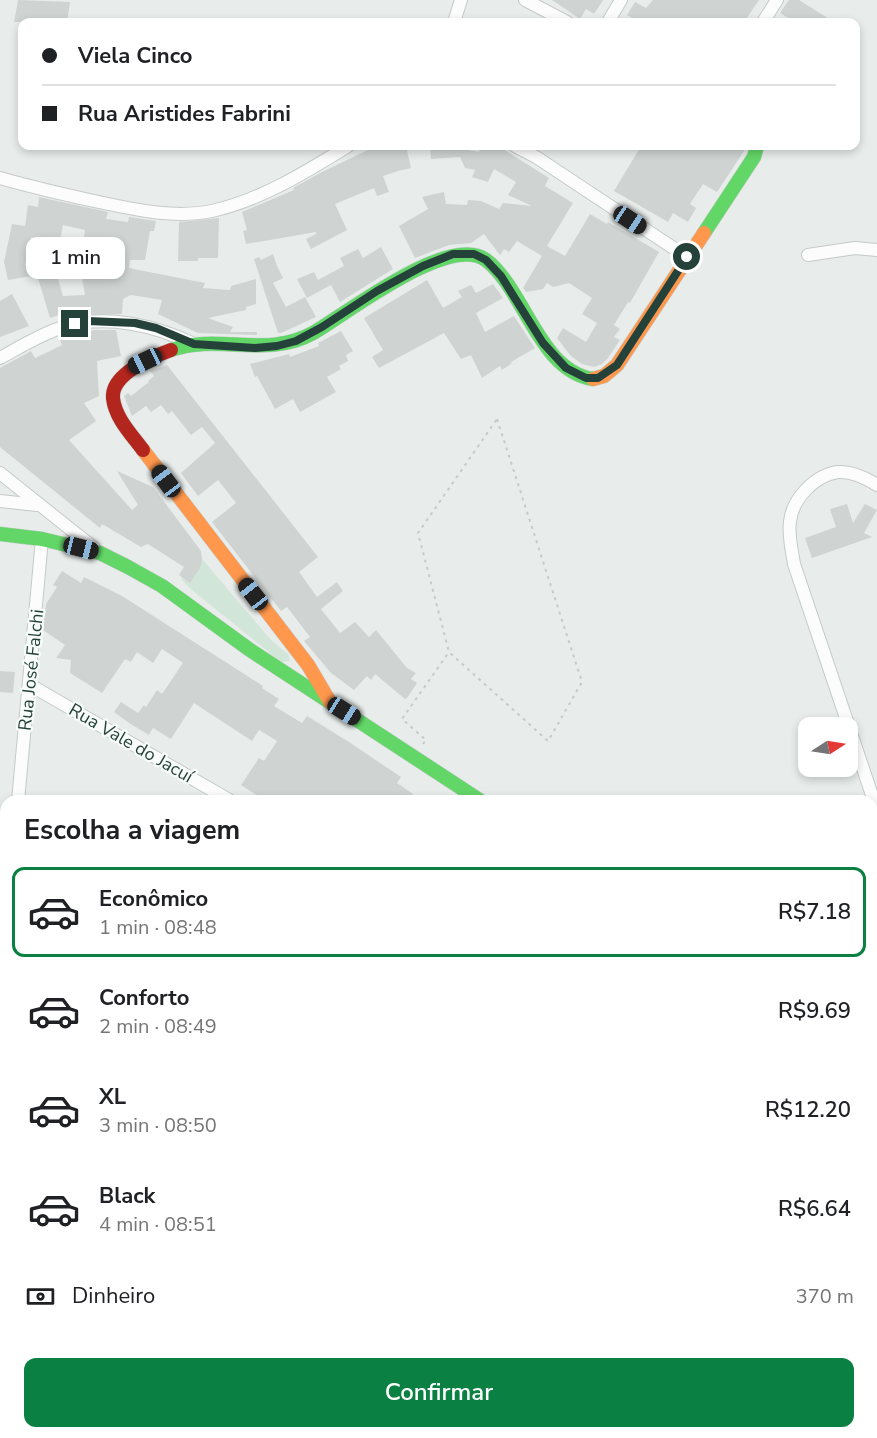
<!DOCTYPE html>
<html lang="pt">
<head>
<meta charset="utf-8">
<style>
	:root { --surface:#fff; --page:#f6f6f6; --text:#202124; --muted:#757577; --line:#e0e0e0; --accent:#0b8043 }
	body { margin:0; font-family:"Nunito Sans",sans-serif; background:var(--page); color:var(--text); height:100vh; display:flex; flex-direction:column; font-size:22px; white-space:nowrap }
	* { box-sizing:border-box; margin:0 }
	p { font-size:20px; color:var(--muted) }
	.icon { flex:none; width:33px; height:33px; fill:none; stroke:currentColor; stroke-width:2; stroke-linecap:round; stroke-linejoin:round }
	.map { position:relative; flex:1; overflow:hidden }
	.sheet { position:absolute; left:0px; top:795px; width:878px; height:644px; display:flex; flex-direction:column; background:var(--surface); border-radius:18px 18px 0 0; box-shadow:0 3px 9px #0003 }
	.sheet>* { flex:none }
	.top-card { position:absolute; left:18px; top:18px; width:842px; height:132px; border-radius:12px; box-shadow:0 3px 9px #0003; display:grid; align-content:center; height:132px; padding:0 24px; background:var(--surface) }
	.needle { width:39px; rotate:78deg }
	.fabs { position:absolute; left:798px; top:717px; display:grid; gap:12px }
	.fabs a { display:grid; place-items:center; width:60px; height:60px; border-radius:12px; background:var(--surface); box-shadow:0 3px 9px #0003; font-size:30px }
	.end { position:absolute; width:27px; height:27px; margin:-14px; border:8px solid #24423a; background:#fff; box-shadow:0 0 0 3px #fff }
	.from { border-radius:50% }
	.bubble { position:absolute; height:42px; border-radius:12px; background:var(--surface); box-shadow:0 3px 9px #0003; font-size:20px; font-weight:600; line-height:42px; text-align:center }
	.car { position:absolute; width:18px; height:36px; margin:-18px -9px; border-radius:8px; box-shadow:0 0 4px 2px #0007; background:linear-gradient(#222 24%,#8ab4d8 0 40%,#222 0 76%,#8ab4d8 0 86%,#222 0) }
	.top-card b { display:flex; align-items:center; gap:21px; height:57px; font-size:22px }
	.top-card b+b { border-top:2px solid var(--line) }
	.top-card i { width:15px; height:15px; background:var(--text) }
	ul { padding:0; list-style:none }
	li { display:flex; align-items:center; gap:18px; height:90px; margin:0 12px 9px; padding:0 12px; border:3px solid transparent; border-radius:12px }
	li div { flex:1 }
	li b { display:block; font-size:22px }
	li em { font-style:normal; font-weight:600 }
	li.current { border-color:var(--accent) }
	li>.icon { width:54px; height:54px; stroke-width:1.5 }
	h2 { padding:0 24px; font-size:27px; line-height:72px }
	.pay { display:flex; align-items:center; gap:15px; height:66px; padding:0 24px; font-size:22px }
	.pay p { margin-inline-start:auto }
	.action { display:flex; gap:12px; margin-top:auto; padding:12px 24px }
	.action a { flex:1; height:69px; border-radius:12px; background:var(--accent); color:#fff; font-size:24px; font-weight:600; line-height:69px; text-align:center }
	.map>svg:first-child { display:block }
	.park { fill:#d1e6d8 }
	.building { fill:#cfd4d2; fill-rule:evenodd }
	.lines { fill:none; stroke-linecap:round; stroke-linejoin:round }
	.street-casing { stroke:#c5cac8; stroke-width:14 }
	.fast-casing { stroke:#c3cbc8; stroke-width:15 }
	.slow-casing { stroke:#c3cbc8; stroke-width:15 }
	.jam-casing { stroke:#c3cbc8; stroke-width:15 }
	.path { stroke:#c3ccca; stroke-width:2; stroke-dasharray:3 4.5; stroke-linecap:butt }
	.street { stroke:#fcfcfc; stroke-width:12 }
	.fast { stroke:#63d668; stroke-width:14 }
	.slow { stroke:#ff974d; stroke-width:14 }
	.jam { stroke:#b3261e; stroke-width:14 }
	.route { stroke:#24423a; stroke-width:8 }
	.labels { text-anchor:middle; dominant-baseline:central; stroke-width:4.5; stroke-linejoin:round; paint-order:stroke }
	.street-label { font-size:18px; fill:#24423a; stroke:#f7fbf9 }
</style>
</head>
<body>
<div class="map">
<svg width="877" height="1438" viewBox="0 0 877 1438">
	<rect width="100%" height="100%" fill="#e8edeb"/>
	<!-- park -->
	<path class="park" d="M197 553 271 640 288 654 290 661 281 662 192 590 181 579Z"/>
	<!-- building -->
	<g class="building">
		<path d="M18 0 70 2 67 22H14Z"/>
		<path d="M552 0H603L594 14 586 9 580 19Z"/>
		<path d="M653 0H759L744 22H639L627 15 635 2 646 8Z"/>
		<path d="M789 0H799L834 22H795L780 13Z"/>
		<path d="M384 146H406L411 168 398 171 383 176 389 192 377 196 374 188 335 204 347 230 311 249 306 239 316 234V232L246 244 243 231 247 230 242 212 294 190 293 188 322 172 372 148Z"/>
		<path d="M430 146H456V148L479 152 481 146H498L549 178 545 186 573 203 547 246 565 256 590 214 607 224 608 222 659 252 630 303 628 302 614 325 620 329 614 337 620 340 608 358 602 364 594 367 582 364 570 355 557 338 563 328 586 342 597 323 582 314 592 298 569 283 553 287 547 283 543 289 526 292 523 288 542 256 517 241 509 252 504 249 500 255 484 234 471 243 449 245 415 258 399 226 428 209 422 197 444 192 446 204 467 205 468 200 481 201 499 209 503 203 532 206 508 195 516 182 494 169 488 182 472 177 475 170 465 168 460 157 431 159Z"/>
		<path d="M641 146H745L744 151 717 192 703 184 690 204 696 208 688 222 673 213 668 222 614 191Z"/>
		<path d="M39 197 108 212 106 219 128 222 129 217 156 221 154 231H150L145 260H130L129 268 205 283 203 288 230 290 231 286 256 279V304L246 307V310L208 318 233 327 230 332H257V335L198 333 158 314 162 300 131 295 123 299 122 314 77 315V311L65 313 50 318 37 275 8 280 4 262 12 224 25 226 28 205 38 207ZM63 225 85 230 82 248 119 255 79 260 85 295 63 296 53 262 25 266 31 237 60 241Z"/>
		<path d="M219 218 218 258H198V261H178L179 222Z"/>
		<path d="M381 247 393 269 340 302 331 285 307 298 297 279 314 272 318 280 344 266 340 258 358 249 363 258Z"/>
		<path d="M273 254 277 266 283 278 273 283 286 307 305 297 316 317 281 333H278L254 259 259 257 261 260Z"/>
		<path d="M427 280 443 308 462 297 458 291 471 285 476 293 493 284 503 298 476 313 485 332 514 316 535 348 511 362 512 363 502 370 500 366 482 378 471 355 461 359 444 333 379 368 372 357 383 350 364 318Z"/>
		<path d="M12 294 29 326 0 337V301Z"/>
		<path d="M96 330H116L121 356 97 361 99 396 84 403 96 421 69 440 132 510 138 505 117 471 153 487 201 551 202 560 200 568 190 583 179 575 184 567 148 544 141 547 102 524 100 528 0 447V368L31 351 35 358 50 351 62 345 59 337 81 331Z"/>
		<path d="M341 331 353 351 346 355 348 361 339 366 341 369 327 377 336 392 300 412 293 399 275 409 257 376 255 377 250 364 289 354 290 357 319 346 318 343Z"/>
		<path d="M167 365 318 557 299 572 317 597 337 582 343 591 321 609 340 633 355 622 369 637 376 630 407 668 416 673 411 679 417 683 407 698 405 699 375 674 371 680 367 676 354 690 331 673 304 641 310 637 287 607 281 611 212 522 236 503 218 480 198 496 181 473 215 443 202 427 191 435 172 411 168 414 161 405 151 412 146 406 132 416 124 396 128 393 131 396 149 382 148 381 154 376 150 371Z"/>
		<path d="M847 504 853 523 865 504 877 510 864 533 872 537 812 558 805 538 836 527 830 509Z"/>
		<path d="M62 571 81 583 84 577 122 596 263 686 262 688 279 699 274 706 302 723 307 716 349 742 401 777 397 783 413 794 409 801H255L258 796 241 785 259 758 264 761 277 741 259 730 252 741 194 703 171 739 153 728 149 735 129 723 114 712 121 702 138 713 144 705 146 707 157 690 162 694 183 663 162 649 153 663 137 652 131 662 125 659 102 693 70 673 71 660 56 658 65 645 43 630 46 604 57 587 53 585Z"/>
		<path d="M0 671 15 672 13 693 0 692Z"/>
	</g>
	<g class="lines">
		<!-- street casing -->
		<g class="street-casing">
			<g id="street">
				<path d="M525 0 567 22"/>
				<path d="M454 22 461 0"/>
				<path d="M608 22 621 0"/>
				<path d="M763 22 777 0"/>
				<path d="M515 146 536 157 687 257"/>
				<path d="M0 178C31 187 62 194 94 201 132 209 173 219 212 211 261 200 306 172 348 146"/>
				<path d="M808 255 855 248 877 250"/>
				<path d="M0 358C20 347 41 334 63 327 106 314 154 325 194 344"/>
				<path d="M0 473 94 548"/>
				<path d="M877 485C866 478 852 471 838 472 815 475 792 499 790 522 788 535 792 551 794 564L877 810"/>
				<path d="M0 501 37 505"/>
				<path d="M30 685 231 801"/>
				<path d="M18 801 42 539"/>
				<path d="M0 822 6 817"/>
				<path d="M0 1027 6 1002"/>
				<path d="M872 1183 877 1159"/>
				<path d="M0 1380 6 1364"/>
				<path d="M245 1432V1438"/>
				<path d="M111 1438 113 1432"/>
				<path d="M372 1438 373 1432"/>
				<path d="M441 1438 456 1432"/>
				<path d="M698 1438 701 1432"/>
				<path d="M843 1438V1432"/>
			</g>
		</g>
		<!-- fast casing -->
		<g class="fast-casing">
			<g id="fast">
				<path d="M704 233 754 157 757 146"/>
				<path d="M171 350C219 333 266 359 313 333 348 313 449 233 486 260 525 290 539 371 593 379"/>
				<path d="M0 534 42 539 100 553 128 567 162 586 250 650 481 801"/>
				<path d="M872 1123 877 1128"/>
			</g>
		</g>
		<!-- slow casing -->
		<g class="slow-casing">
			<g id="slow">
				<path d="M593 379 604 376 617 365 704 233"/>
				<path d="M143 450 308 665 330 702"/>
			</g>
		</g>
		<!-- jam casing -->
		<g class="jam-casing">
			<path id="jam" d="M143 450C132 435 115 418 113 398 111 374 152 357 171 350"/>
		</g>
		<!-- path -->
		<g class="path">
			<path d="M497 419 582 682 548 741 449 652 418 533Z"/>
			<path d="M423 744 426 740 402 719 449 652"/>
		</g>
		<!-- street -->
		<use href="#street" class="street"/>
		<!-- fast -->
		<use href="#fast" class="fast"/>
		<!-- slow -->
		<use href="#slow" class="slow"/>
		<!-- jam -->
		<use href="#jam" class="jam"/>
	</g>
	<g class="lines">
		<!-- route -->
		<path class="route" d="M75 324 88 321 135 323 156 328 194 344 255 348 277 346 296 341 322 327 377 291 423 266 453 254H474L486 260 501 276 543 343 566 368 586 378H598L617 365 687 257"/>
	</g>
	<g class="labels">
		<!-- street labels -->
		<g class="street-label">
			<text transform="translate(31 670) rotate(-84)">Rua José Falchi</text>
			<text transform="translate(131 743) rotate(30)">Rua Vale do Jacuí</text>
		</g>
	</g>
</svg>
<div class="fabs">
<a><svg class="needle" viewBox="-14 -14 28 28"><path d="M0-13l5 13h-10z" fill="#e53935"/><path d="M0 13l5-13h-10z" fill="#757577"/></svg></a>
</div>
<i class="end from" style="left:687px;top:257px"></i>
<i class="end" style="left:75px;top:324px"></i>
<div class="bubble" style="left:26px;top:237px;width:99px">1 min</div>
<i class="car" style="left:630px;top:220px;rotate:123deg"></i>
<i class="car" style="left:145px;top:361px;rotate:245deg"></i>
<i class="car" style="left:166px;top:481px;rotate:323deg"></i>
<i class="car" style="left:81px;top:548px;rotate:104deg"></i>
<i class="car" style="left:253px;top:594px;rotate:322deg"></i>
<i class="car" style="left:344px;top:711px;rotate:122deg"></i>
<div class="top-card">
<b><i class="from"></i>Viela Cinco</b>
<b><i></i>Rua Aristides Fabrini</b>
</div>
<section class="sheet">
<h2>Escolha a viagem</h2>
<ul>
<li class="current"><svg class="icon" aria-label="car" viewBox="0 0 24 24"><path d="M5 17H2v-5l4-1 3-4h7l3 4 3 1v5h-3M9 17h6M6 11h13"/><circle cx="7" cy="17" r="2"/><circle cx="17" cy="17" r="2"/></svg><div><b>Econômico</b><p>1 min · 08:48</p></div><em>R$7.18</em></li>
<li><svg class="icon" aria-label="car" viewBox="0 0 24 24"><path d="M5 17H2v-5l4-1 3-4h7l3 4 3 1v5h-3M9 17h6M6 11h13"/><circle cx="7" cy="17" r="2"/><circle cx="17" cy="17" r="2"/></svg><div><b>Conforto</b><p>2 min · 08:49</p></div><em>R$9.69</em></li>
<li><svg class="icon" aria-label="car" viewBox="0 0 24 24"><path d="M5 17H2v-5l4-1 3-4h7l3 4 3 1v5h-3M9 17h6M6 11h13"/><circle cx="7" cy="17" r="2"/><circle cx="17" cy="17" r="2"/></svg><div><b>XL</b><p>3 min · 08:50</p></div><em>R$12.20</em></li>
<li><svg class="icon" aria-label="car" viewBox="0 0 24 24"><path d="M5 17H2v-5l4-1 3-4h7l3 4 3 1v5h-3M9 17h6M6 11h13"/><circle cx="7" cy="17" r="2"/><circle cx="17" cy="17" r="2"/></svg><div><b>Black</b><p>4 min · 08:51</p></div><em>R$6.64</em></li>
</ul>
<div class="pay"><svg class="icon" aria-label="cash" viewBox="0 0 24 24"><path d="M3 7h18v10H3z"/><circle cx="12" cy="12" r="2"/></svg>Dinheiro<p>370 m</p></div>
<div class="action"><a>Confirmar</a></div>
</section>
</div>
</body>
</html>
